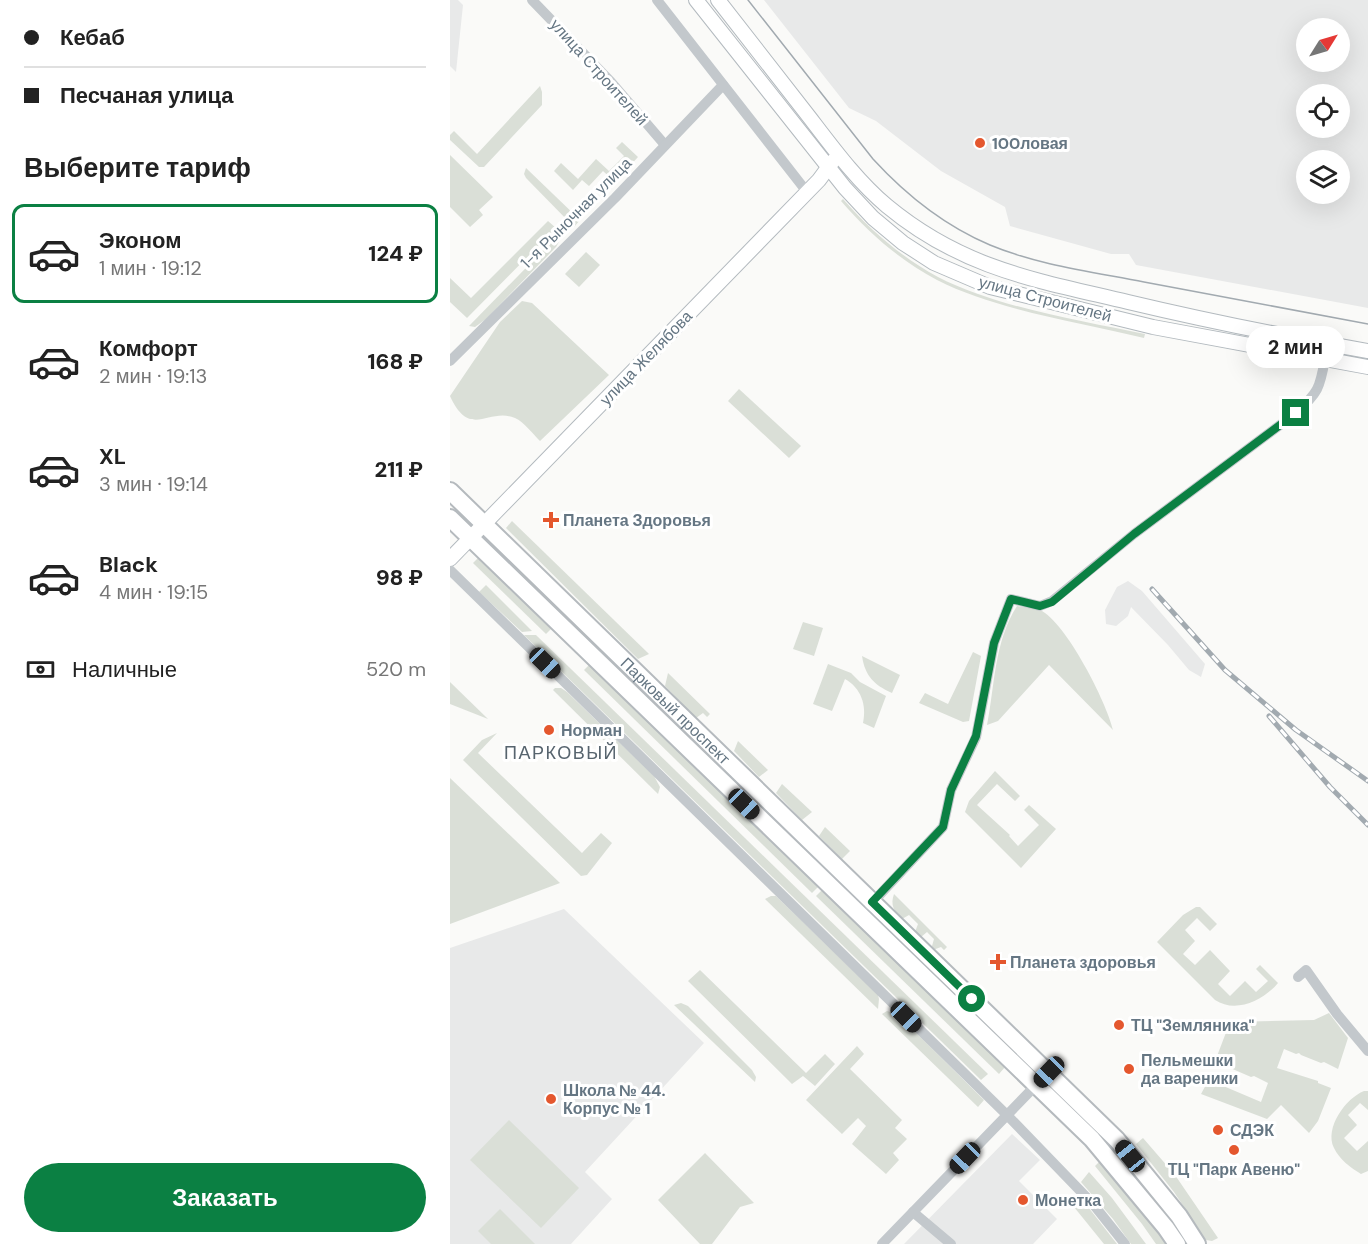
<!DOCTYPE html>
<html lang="ru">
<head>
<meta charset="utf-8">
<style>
	:root { --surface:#fff; --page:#f2f2f2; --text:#222; --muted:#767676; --line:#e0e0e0; --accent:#0b8043 }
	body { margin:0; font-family:"DM Sans",sans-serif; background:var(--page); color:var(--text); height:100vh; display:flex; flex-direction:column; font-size:22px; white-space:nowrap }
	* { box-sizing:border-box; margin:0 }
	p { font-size:20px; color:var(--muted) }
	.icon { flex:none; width:33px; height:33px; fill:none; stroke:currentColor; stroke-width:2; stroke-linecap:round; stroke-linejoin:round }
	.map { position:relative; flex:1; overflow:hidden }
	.drawer { display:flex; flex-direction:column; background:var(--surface); width:450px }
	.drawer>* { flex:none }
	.top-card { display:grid; align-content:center; height:132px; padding:0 24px; background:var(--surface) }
	.needle { width:39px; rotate:53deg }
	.fabs { position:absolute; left:846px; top:18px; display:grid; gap:12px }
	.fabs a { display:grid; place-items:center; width:54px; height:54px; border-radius:50%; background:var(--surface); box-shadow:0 6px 24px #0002; font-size:30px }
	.end { position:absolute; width:27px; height:27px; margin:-14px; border:8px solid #0b8043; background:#fff; box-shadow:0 0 0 3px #fff }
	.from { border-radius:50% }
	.bubble { position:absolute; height:42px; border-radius:21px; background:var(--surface); box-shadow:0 6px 24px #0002; font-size:20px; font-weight:800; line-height:42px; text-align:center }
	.car { position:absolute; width:18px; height:36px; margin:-18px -9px; border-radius:8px; box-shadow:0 0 4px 2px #0007; background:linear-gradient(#222 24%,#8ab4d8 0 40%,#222 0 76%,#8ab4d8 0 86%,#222 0) }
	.top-card b { display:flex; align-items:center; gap:21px; height:57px; font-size:22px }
	.top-card b+b { border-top:2px solid var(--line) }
	.top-card i { width:15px; height:15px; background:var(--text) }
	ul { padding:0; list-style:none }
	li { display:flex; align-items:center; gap:18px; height:99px; margin:0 12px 9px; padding:0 12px; border:3px solid transparent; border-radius:12px }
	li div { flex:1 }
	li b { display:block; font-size:22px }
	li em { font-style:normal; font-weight:800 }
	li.on { border-color:var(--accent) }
	li>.icon { width:54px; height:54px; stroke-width:1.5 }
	h2 { padding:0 24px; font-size:27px; line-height:72px }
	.pay { display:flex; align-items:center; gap:15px; height:66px; padding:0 24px; font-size:22px }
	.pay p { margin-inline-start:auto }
	.primary-button { display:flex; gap:12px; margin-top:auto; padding:12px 24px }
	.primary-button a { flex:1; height:69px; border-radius:36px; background:var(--accent); color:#fff; font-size:24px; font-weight:800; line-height:69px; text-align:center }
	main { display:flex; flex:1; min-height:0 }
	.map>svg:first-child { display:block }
	.built { fill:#e8e9e9; fill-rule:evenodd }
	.green { fill:#dadfd7 }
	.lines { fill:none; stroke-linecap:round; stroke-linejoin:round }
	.secondary-casing { stroke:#b3babf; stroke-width:16 }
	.primary-casing { stroke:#b5babe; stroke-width:20 }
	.street { stroke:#c3c8cc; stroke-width:10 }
	.secondary { stroke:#fff; stroke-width:14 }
	.primary { stroke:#fff; stroke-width:16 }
	.tram { stroke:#a2aab0; stroke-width:1.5 }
	.rail-casing { stroke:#a2aab0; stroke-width:5 }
	.rail { stroke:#fff; stroke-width:3; stroke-dasharray:9; stroke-linecap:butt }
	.route { stroke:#0b8043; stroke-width:8 }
	.poi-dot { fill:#e4572e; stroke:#fff; stroke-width:2 }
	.labels { text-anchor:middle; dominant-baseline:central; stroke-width:6; stroke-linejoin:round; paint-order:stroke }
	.street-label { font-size:16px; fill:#657683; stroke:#fff }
	.poi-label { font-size:16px; font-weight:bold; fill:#657683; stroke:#fff; text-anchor:start }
	.neighbourhood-label { font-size:18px; letter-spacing:1.5px; fill:#57646e; stroke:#fff }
</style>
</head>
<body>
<main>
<section class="drawer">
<div class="top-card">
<b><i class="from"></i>Кебаб</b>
<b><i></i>Песчаная улица</b>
</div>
<h2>Выберите тариф</h2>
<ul>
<li class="on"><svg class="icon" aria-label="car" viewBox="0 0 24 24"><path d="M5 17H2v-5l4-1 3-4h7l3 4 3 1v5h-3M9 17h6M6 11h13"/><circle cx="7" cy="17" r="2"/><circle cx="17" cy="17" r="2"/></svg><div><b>Эконом</b><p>1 мин · 19:12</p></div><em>124 ₽</em></li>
<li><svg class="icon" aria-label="car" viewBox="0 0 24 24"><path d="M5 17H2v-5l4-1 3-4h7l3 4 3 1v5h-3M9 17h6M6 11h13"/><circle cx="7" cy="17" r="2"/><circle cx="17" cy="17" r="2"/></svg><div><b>Комфорт</b><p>2 мин · 19:13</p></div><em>168 ₽</em></li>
<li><svg class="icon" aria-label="car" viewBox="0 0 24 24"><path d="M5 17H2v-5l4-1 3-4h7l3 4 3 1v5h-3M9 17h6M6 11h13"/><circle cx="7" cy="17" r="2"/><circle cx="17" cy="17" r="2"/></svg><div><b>XL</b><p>3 мин · 19:14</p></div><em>211 ₽</em></li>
<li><svg class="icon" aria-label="car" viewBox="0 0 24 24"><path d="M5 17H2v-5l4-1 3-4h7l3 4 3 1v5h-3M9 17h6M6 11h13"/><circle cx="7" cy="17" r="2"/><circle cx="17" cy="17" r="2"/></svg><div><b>Black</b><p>4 мин · 19:15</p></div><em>98 ₽</em></li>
</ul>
<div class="pay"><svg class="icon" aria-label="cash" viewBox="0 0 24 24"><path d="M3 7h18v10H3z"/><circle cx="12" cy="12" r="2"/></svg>Наличные<p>520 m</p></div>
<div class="primary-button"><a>Заказать</a></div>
</section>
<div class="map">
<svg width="918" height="1244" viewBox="0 0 918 1244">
	<rect width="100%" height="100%" fill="#fafaf8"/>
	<!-- built -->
	<g class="built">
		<path d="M0 0H8L13 5 6 72 0 66Z"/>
		<path d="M314 0H918V308L686 265 679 254H661L560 226 555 207 491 171 426 121 399 108ZM856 28H890V62H856ZM856 94H890V128H856ZM856 160H890V194H856Z"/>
		<path d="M678 581 692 591 755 664 751 677 739 670 718 645 681 607 678 616 666 626 656 624 655 610 667 587Z"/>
		<path d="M114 909 254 1043 135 1172 162 1199 121 1244H0V948Z"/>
		<path d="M562 1134 590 1160 569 1181 607 1219 583 1244H454Z"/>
	</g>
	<!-- green -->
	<g class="green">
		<path d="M90 86 92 92V105L34 167H29L0 140V135L4 131 27 154Z"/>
		<path d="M172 142 188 157 165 182 153 171 139 186 132 180 123 190 104 171 111 163 128 179 146 159 159 171 174 156 166 148Z"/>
		<path d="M0 155 43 197 29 210 33 215 20 227 0 207Z"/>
		<path d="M76 168 130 220 124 227 76 178 74 174Z"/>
		<path d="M393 199C420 230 451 257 488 277 546 307 631 321 695 334L694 338C628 322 546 310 487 280 449 260 418 232 391 201Z"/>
		<path d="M98 221 106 228 17 318 0 302V278L21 298Z"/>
		<path d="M110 233 109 242 106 247 36 319 25 327 19 326Z"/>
		<path d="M136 252 150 265 129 287 115 274Z"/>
		<path d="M72 301 82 303 159 375 90 441C83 434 74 422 65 418 38 407 20 440 0 396L50 322Z"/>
		<path d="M289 389 351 446 339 458 278 401Z"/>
		<path d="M62 521 199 654 188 659 56 528Z"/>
		<path d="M31 555 104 626 96 634 23 563Z"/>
		<path d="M36 585 82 631 72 632 29 592Z"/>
		<path d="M567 606C574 608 584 607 590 610 616 622 657 703 663 730L599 665 548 721 537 725C545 685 544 642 567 606Z"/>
		<path d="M353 622 373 628 364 656 343 649Z"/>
		<path d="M74 635H86L538 1074 531 1080Z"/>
		<path d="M523 652 531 656 519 721 513 722 469 703 475 693 498 704Z"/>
		<path d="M412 656 450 675 442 693C424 685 415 676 412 656Z"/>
		<path d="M142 662 370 885 362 893 134 670Z"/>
		<path d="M378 664 401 673 410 682 436 696 424 728 413 723C417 705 411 688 395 679L382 711 363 704Z"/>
		<path d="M218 673 260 714 257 717 253 713 246 718 215 686Z"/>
		<path d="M0 682 38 719 0 704Z"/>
		<path d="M105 688H111L117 692 204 776 210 787 208 794 103 690Z"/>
		<path d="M47 733 28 753 132 853 151 833 162 843 137 875 131 876 13 760 32 740Z"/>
		<path d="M288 741 318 770 309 777 284 751Z"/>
		<path d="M545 771 570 796 565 801 547 784 527 805 560 835 559 836 568 846 589 825 574 810 579 805 606 829 571 868 515 812 519 801Z"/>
		<path d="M0 778 110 883 0 924Z"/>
		<path d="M332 784 362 812 352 820 326 793Z"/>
		<path d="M375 827 400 851 392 859 369 836Z"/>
		<path d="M373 889 555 1067 549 1074 366 896Z"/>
		<path d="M444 894 497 947 494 950 491 947 483 950 482 946 484 939 477 932 471 937 465 932 468 924 459 915 452 919C444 911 440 905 444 894Z"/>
		<path d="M321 896H326L428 995 429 999 428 1009 315 899Z"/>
		<path d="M746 907H750L767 924 760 931 747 918 735 930 745 941 733 954 745 965 760 950 780 971 768 984 780 996 795 981 806 992 818 981 806 969 810 965 828 983C814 1000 786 1014 765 1000L707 942 733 915Z"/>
		<path d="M250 970 356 1073 375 1054 385 1064 365 1086 353 1076 342 1084 238 981Z"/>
		<path d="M231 1003 238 1006 302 1070 306 1077 305 1082 224 1005Z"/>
		<path d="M437 1011 447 1014 534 1100 528 1107 432 1014Z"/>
		<path d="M879 1013 898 1038 888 1069 874 1062 871 1063 851 1055 849 1053 846 1054 834 1049 827 1068 868 1081V1083L881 1088 868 1121 859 1133 831 1105 817 1119 751 1094 757 1083 769 1087 771 1085 811 1102 818 1083 804 1076 801 1077 778 1067 764 1064 780 1022 864 1020Z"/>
		<path d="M407 1046 414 1054 400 1069 452 1120 445 1128 457 1139 443 1153 449 1160 436 1174 402 1144 416 1126 408 1118 392 1134 356 1100Z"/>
		<path d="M914 1091H918V1110L910 1103 898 1115 907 1125 894 1138 907 1151 918 1141V1171L911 1174C901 1168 889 1159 884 1148 874 1128 896 1098 914 1091Z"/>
		<path d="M59 1120 129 1188 91 1228 20 1160Z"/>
		<path d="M693 1138 725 1175 768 1238 762 1241 756 1240 724 1192 686 1144Z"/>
		<path d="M255 1153 304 1203 290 1207 262 1244H250L208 1200Z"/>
		<path d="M651 1160 688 1204 716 1244H706L692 1224 645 1166Z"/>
		<path d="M639 1172 662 1198 696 1244H681L663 1219 631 1182Z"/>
		<path d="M628 1203H635L667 1244H654L624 1207Z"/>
		<path d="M50 1209 85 1244H41L28 1231Z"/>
	</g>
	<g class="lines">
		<!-- secondary casing -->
		<g class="secondary-casing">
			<g id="secondary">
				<path d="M246 0 395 188 423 218 453 243 484 263 540 287 703 327 918 367"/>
				<path d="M268 0C298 39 329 78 360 118 383 148 408 182 437 206 513 269 586 280 678 302 758 321 838 337 918 351"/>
				<path d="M0 559 369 180 383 161"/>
			</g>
		</g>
		<!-- primary casing -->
		<g class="primary-casing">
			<g id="primary">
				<path id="s1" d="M0 491 667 1140 729 1216 747 1244"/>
				<path d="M0 518 642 1139 716 1228 727 1244"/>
			</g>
		</g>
		<!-- street -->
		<g class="street">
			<path d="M82 0 161 82 215 145"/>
			<path d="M207 0 357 192"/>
			<path d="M0 361 165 198 273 85"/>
			<path d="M0 570 557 1115 643 1204 675 1244"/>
			<path d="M420 905 493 827 501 790 526 737 544 643 561 599 590 606 602 601 684 534 846 413C868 393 870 388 875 359"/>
			<path d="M848 977 856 970 887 1014 918 1051"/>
			<path d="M463 1212 501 1244"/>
			<path d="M432 1244 590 1081"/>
		</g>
		<!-- secondary -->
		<use href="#secondary" class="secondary"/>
		<!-- primary -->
		<use href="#primary" class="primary"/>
		<!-- tram -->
		<path class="tram" d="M298 0 423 159C456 195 495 226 540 245 588 265 643 272 694 282 769 296 843 310 918 324"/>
		<!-- rail casing -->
		<g class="rail-casing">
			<g id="rail">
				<path d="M702 589 775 670 846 730 918 781"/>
				<path d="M819 716 880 787 918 825"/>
			</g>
		</g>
		<!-- rail -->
		<use href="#rail" class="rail"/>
	</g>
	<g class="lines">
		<!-- route -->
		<path class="route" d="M522 999 422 902 493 827 501 790 526 736 544 643 561 599 590 606 602 602 684 534 846 413"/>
	</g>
	<!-- markers -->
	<g class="poi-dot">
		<circle cx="530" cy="143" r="6"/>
		<path d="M98 511h6v6h6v6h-6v6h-6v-6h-6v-6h6z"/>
		<circle cx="99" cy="730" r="6"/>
		<path d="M545 953h6v6h6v6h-6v6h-6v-6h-6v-6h6z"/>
		<circle cx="669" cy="1025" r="6"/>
		<circle cx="679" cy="1069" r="6"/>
		<circle cx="101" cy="1099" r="6"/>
		<circle cx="768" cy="1130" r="6"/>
		<circle cx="784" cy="1150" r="6"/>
		<circle cx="573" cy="1200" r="6"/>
	</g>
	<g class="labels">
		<!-- street labels -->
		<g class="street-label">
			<text transform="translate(149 72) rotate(48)">улица Строителей</text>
			<text transform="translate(126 213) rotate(-45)">1-я Рыночная улица</text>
			<text transform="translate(595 299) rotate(15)">улица Строителей</text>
			<text transform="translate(196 358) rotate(-46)">улица Желябова</text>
			<text stroke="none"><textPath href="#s1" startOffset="315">Парковый проспект</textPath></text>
		</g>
		<!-- poi labels -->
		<g class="poi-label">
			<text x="542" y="143">100ловая</text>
			<text x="113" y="520">Планета Здоровья</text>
			<text x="111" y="730">Норман</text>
			<text x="560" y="962">Планета здоровья</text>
			<text x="681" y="1025">ТЦ "Земляника"</text>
			<text x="691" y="1060">Пельмешки<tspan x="691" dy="18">да вареники</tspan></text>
			<text x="113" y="1090">Школа № 44.<tspan x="113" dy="18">Корпус № 1</tspan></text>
			<text x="780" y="1130">СДЭК</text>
			<text x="784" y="1169" text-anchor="middle">ТЦ "Парк Авеню"</text>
			<text x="585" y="1200">Монетка</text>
		</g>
		<!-- neighbourhood labels -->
		<g class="neighbourhood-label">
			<text x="111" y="753">ПАРКОВЫЙ</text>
		</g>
	</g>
</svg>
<div class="fabs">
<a><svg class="needle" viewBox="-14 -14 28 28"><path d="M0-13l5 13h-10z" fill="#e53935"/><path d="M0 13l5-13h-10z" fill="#767676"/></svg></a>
<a><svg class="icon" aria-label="locate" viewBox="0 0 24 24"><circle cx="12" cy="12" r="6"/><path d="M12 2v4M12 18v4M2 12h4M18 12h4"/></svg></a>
<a><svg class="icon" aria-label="layers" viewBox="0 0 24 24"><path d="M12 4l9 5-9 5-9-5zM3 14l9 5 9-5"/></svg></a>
</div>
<i class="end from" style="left:522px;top:999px"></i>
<i class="end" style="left:846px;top:413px"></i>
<div class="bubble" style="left:796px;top:326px;width:99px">2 мин</div>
<i class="car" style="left:95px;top:663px;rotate:134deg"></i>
<i class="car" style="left:294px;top:804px;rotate:134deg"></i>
<i class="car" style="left:456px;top:1017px;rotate:135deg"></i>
<i class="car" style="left:599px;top:1072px;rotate:224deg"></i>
<i class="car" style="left:680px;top:1156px;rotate:321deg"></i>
<i class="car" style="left:515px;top:1158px;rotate:224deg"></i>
</div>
</main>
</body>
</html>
